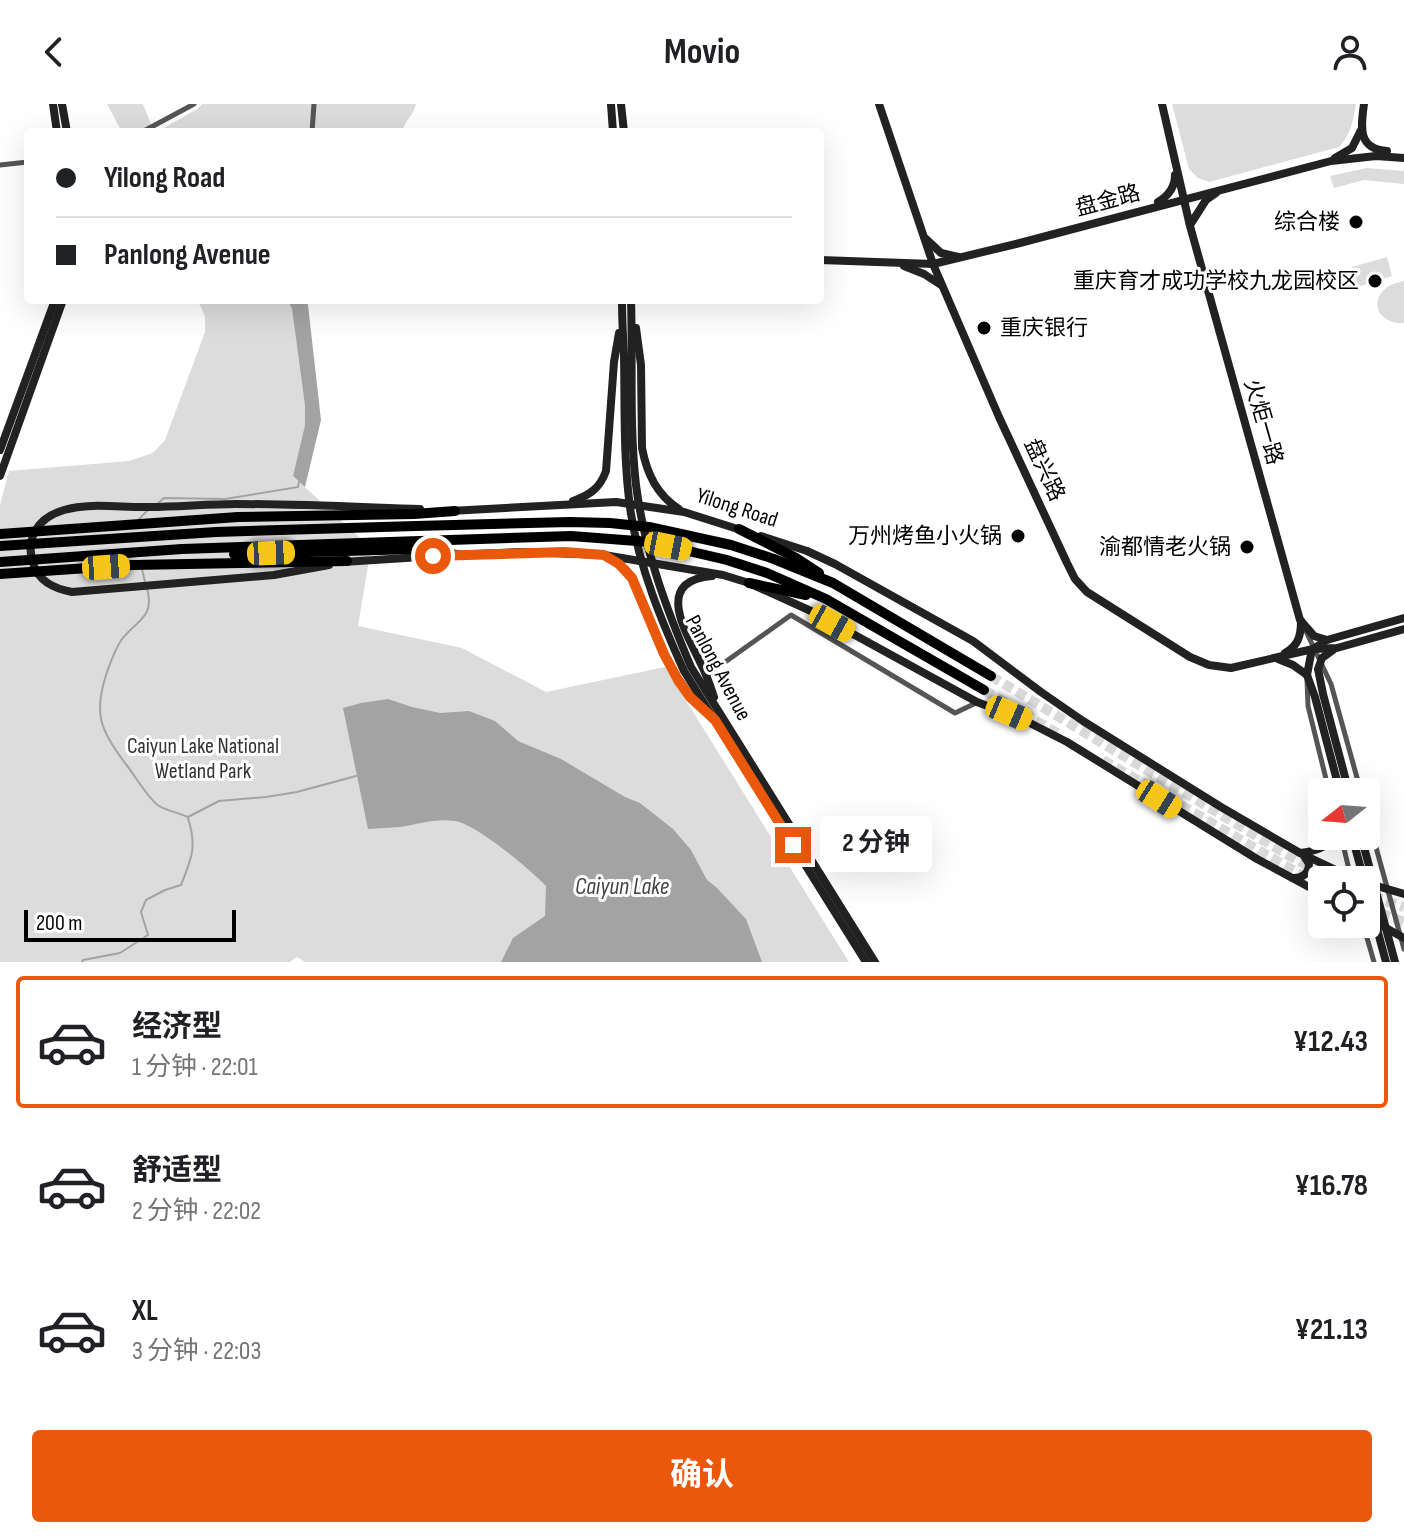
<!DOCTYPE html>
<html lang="zh">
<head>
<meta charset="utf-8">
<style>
	:root { --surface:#fff; --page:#f6f6f6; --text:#202124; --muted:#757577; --line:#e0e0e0; --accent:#ea580c }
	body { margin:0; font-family:"Sofia Sans Condensed","Noto Sans SC",sans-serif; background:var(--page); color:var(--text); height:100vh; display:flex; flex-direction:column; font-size:30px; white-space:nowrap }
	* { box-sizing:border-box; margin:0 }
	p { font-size:26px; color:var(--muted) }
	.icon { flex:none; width:44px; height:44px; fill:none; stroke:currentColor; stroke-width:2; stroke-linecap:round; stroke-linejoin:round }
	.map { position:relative; height:858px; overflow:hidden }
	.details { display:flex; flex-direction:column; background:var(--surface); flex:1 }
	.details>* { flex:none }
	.top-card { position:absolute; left:24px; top:24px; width:800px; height:176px; border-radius:8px; box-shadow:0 8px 32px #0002; display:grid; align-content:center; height:176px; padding:0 32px; background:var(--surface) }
	.needle { width:52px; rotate:253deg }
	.controls { position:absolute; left:1308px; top:674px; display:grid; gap:16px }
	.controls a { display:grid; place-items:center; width:72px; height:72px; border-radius:8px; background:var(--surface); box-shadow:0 8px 32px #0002; font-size:40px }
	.scale { position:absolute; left:24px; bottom:20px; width:212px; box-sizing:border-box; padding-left:8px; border:4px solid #000; border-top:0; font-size:22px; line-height:28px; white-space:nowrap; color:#000; -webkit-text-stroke:6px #fff; paint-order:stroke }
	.end { position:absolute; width:36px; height:36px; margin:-18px; border:10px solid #ea580c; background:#fff; box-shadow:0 0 0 4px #fff }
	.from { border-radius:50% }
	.bubble { position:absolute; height:56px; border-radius:8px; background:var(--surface); box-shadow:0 8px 32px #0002; font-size:26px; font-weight:700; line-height:56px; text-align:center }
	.car { position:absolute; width:24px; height:48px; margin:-24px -12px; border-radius:10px; box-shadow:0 0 6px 2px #0007; background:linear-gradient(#f5c518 24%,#345 0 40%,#f5c518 0 76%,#345 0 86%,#f5c518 0) }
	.top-card b { display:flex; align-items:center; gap:28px; height:76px; font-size:30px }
	.top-card b+b { border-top:2px solid var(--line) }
	.top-card i { width:20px; height:20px; background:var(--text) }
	ul { padding:14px 0 0; list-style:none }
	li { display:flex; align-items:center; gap:24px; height:132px; margin:0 16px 12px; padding:0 16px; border:4px solid transparent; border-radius:8px }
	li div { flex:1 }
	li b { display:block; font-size:30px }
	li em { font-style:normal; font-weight:700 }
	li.current { border-color:var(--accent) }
	li>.icon { width:72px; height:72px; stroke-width:1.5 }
	.action { display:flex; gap:16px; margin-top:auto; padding:16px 32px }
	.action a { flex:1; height:92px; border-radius:8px; background:var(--accent); color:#fff; font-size:32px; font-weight:700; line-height:92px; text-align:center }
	header { display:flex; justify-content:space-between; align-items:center; height:104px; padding:0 32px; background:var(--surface); font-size:36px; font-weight:700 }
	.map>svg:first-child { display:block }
	.green { fill:#dcdcdc }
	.water { fill:#a3a3a3 }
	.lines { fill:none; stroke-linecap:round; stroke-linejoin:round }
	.stream { stroke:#a3a3a3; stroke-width:2 }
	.highway-tunnel { stroke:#d9d9d9; stroke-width:10; stroke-dasharray:10 5; stroke-linecap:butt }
	.street { stroke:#555; stroke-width:5 }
	.secondary { stroke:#222; stroke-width:8 }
	.highway { stroke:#000; stroke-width:10 }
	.route { stroke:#ea580c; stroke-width:10 }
	.poi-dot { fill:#000; stroke:#fff; stroke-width:3 }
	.labels { text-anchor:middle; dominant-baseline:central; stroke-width:6; stroke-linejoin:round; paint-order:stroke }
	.street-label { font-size:22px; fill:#000; stroke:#fff }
	.poi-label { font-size:22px; fill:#000; stroke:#fff; text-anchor:end }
	.park-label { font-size:22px; fill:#333; stroke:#fff }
	.water-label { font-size:24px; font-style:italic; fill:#444; stroke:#fff }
</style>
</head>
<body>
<header><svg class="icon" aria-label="back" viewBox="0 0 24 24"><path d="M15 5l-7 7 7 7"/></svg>Movio<svg class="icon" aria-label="person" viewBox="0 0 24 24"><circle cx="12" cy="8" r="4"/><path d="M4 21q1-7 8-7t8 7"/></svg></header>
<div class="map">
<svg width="1404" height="858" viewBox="0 0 1404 858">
	<rect width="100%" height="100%" fill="#fff"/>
	<!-- green -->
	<g class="green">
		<path d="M107 0H143L154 28H122Z"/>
		<path d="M202 0H416C414 11 405 16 402 28H157L197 5Z"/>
		<path d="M1172 0H1356C1353 17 1351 30 1339 43L1209 78 1198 74 1189 65Z"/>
		<path d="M1367 64 1404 67V80L1364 76 1334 84 1330 72Z"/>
		<path d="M1387 153 1392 172 1358 183 1352 163Z"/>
		<path d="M1404 177V219C1383 221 1367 201 1385 185 1390 180 1397 179 1404 177Z"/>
		<path d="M198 196H288L292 205 305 302V321L293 372 371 444 358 522 462 544 546 588 665 563 849 858H305L297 853 290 858H0V401L9 367 129 357 150 350 155 347 165 336 205 228V213Z"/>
	</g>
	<!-- water -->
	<g class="water">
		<path d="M288 196H306L308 201 321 316 305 383 293 372 305 321V302L292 205Z"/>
		<path d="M388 595 412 603 440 609 469 607 495 617 518 637 561 655 625 693 640 699 673 725 691 746 707 776 716 783 746 815 762 858H501L513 834 545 812 546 782C531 766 476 720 455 717 436 714 419 720 400 723 389 724 379 724 368 725L343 604 361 599Z"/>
	</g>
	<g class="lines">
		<!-- stream -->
		<g class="stream">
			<path d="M157 400 164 394 225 395 298 383 299 378"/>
			<path d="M139 415 148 406"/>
			<path d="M142 465 145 478"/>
			<path d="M147 484C155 513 138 515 122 535 115 545 111 557 107 568 93 609 100 626 125 659 134 670 148 695 159 702 168 707 179 709 188 713L219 697 266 693 297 688 356 672"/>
			<path d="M82 858 83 856 120 849 148 831 141 808 146 796 165 786 181 781C192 754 197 742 188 714"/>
		</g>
		<!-- highway-tunnel -->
		<g class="highway-tunnel">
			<path d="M991 572 1288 751 1334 776"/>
			<path d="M984 586 1062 632"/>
			<path d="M1103 656 1322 783"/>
			<path d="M1372 792 1404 803"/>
			<path d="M1366 804 1404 818"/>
		</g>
		<!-- street -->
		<g class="street">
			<path d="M142 28 194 0"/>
			<path d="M312 28 314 0"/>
			<path d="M0 61 28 58"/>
			<path d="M1304 523 1331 580 1361 688"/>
			<path d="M707 571 791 511 955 609 976 599"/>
			<path d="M1307 576 1308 602 1329 687"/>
			<path d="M1366 707 1404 845"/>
			<path d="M1341 732 1351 774"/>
			<path d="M1363 820 1374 858"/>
		</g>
		<!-- secondary -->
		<g class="secondary">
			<path d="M53 0 57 28"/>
			<path d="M62 0 67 28"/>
			<path d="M611 0 613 28"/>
			<path d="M621 0 624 28"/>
			<path d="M879 0 933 160 999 313 1067 459 1075 475 1087 488 1190 553 1209 561 1231 564 1313 545 1337 544 1404 525"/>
			<path d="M1162 0 1190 122 1300 516 1314 532 1327 536"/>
			<path d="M1364 0C1361 22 1357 45 1387 47"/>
			<path d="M1335 54 1352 44 1361 26"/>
			<path d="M1158 98C1168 92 1175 84 1175 71"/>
			<path d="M1190 121 1206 96 1216 89"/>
			<path d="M926 135 941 149 958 153"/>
			<path d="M820 156 933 160 1016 140 1331 57 1376 52 1404 54"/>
			<path d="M904 162 924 170 941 181"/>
			<path d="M622 196C622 214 623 233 624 251 625 304 623 357 631 410 640 465 661 516 684 567L866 858"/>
			<path d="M631 196C633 257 629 320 636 381 644 445 666 504 691 563L875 858"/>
			<path d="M636 224 641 261 642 344C647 370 657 391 679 405"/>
			<path d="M0 346 55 196"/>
			<path d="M0 372 63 196"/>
			<path d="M573 397C590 391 600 384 606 367L614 258 619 229"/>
			<path d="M450 407 616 398 684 408 744 427"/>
			<path d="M761 432 807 447 835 460 973 537 1041 588 1083 617 1221 703 1300 749 1357 776"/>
			<path d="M450 451 520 448 604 451 723 471 749 479 811 507 977 598 1024 616 1067 638 1257 755 1322 790"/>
			<path d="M608 452 626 466 632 474C655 523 664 568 705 607"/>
			<path d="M343 458 437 452"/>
			<path d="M329 461 274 471 72 488C56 485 40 479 34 462 24 435 37 414 64 406 91 398 122 404 150 403 178 403 207 400 236 400 297 400 359 403 420 405"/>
			<path d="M712 472C654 477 685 526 700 558 706 569 710 581 714 593"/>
			<path d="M1333 546 1322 554 1318 565 1323 590 1349 688"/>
			<path d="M1285 549C1298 542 1301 532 1301 517"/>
			<path d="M1278 555 1293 561 1307 571"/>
			<path d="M1329 686V688"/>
			<path d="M1340 688 1315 593 1307 571 1311 550 1313 545 1327 536 1404 514"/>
			<path d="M1352 732 1364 776"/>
			<path d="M1361 732 1395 858"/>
			<path d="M1300 749C1314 747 1326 745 1333 732"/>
			<path d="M1293 774C1302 774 1309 770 1309 760L1304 752"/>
			<path d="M1370 780 1404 790"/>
			<path d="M1366 784 1386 858"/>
			<path d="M1366 813 1404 834"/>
		</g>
		<!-- highway -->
		<g class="highway">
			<path d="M739 425 796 454 819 469"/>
			<path d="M0 430 238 413 414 410 455 407"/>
			<path d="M0 442 216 428 416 422 570 418 610 419 649 423 731 441 774 455 833 479 991 572"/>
			<path d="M234 450 416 445 456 451"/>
			<path d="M0 458 182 445 571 432 650 438 727 456 767 469 826 495 984 586"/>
			<path d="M0 470 132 461 347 457"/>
			<path d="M749 479 806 491"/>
		</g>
	</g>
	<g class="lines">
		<!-- route -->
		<path class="route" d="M433 452 564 448 604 451 619 460 632 474 664 550 678 576 690 593 715 616 793 741"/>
	</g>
	<!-- markers -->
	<g class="poi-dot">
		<circle cx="1356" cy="118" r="8"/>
		<circle cx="1375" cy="177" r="8"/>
		<circle cx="984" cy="224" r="8"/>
		<circle cx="1018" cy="432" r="8"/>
		<circle cx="1247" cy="443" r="8"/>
	</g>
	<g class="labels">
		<!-- street labels -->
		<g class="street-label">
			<text transform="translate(1108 97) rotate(-15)">盘金路</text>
			<text transform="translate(1263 318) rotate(74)">火炬一路</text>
			<text transform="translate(1044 366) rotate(65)">盘兴路</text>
			<text transform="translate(737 404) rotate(18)">Yilong Road</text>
			<text transform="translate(718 564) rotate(62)">Panlong Avenue</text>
		</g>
		<!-- poi labels -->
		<g class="poi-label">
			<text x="1340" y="118">综合楼</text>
			<text x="1359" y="177">重庆育才成功学校九龙园校区</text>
			<text x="1000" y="224" text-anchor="start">重庆银行</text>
			<text x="1002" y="432">万州烤鱼小火锅</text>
			<text x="1231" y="443">渝都情老火锅</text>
		</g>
		<!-- park labels -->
		<g class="park-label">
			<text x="203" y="642">Caiyun Lake National<tspan x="203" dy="25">Wetland Park</tspan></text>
		</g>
		<!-- water labels -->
		<g class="water-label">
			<text x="622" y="782">Caiyun Lake</text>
		</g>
	</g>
</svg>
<div class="controls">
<a><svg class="needle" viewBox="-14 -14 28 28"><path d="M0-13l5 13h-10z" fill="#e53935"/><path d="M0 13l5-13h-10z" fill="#757577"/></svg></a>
<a><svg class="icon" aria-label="locate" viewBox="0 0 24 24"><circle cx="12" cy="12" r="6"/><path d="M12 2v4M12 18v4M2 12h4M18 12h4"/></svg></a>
</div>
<div class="scale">200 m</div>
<i class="end from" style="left:433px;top:452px"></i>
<i class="end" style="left:793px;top:741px"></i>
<div class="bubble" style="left:820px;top:712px;width:112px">2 分钟</div>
<i class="car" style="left:668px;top:442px;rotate:101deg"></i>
<i class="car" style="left:271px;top:449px;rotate:88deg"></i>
<i class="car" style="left:106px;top:463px;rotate:86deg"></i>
<i class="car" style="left:832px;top:519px;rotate:119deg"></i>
<i class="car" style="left:1009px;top:609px;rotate:113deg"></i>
<i class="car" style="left:1159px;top:695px;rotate:122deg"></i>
<div class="top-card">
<b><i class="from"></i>Yilong Road</b>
<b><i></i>Panlong Avenue</b>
</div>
</div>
<section class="details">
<ul>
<li class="current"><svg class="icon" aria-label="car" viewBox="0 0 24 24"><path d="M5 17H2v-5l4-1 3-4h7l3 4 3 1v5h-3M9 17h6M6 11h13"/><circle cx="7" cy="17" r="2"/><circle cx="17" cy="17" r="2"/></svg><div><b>经济型</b><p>1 分钟 · 22:01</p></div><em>¥12.43</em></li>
<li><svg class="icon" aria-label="car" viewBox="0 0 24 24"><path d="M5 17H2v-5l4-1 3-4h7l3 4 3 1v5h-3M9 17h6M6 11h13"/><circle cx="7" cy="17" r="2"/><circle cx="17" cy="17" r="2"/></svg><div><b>舒适型</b><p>2 分钟 · 22:02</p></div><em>¥16.78</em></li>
<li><svg class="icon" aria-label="car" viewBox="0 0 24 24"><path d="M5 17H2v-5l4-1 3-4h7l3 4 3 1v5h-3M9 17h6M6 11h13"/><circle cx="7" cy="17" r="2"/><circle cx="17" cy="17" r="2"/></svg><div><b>XL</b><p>3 分钟 · 22:03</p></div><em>¥21.13</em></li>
</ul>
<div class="action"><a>确认</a></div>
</section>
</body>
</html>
